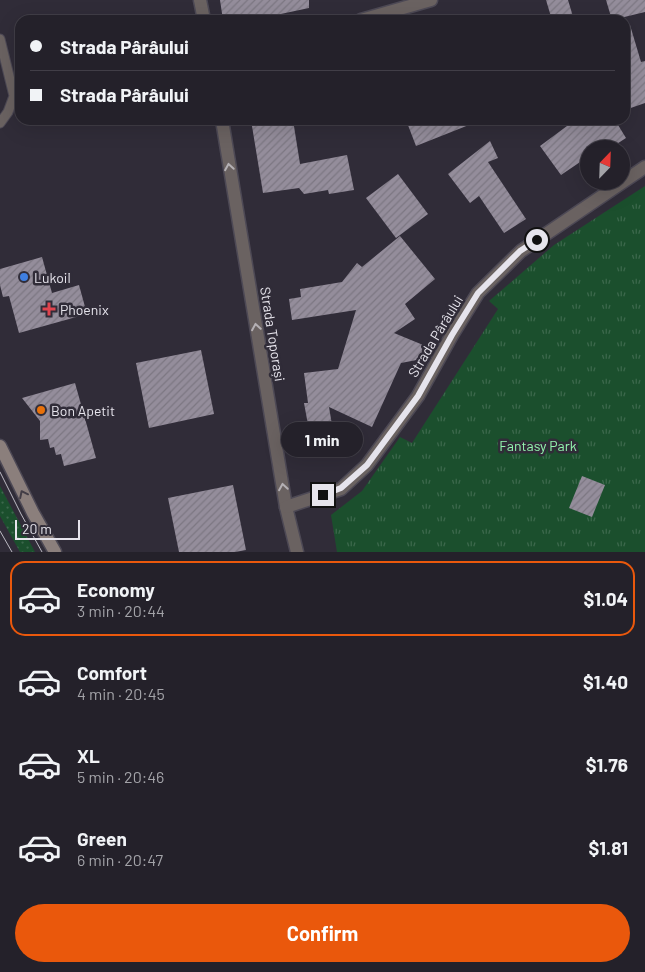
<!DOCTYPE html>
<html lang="en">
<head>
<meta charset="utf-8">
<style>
	:root { --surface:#24212a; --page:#2c2932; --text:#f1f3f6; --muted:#a3a3a8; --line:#413e47; --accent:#ea580c }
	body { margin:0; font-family:Barlow,sans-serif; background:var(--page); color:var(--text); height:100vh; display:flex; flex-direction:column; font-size:19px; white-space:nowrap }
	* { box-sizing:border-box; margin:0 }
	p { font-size:16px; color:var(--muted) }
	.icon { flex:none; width:28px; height:28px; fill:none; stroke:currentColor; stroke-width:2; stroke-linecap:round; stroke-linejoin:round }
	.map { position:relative; height:552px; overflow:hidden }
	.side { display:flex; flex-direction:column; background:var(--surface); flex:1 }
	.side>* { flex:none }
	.guide { position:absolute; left:15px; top:15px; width:615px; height:110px; border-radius:15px; box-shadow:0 5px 20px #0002,0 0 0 1px var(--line); display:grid; align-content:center; height:110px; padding:0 15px; background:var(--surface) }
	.needle { width:32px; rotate:23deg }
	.fabs { position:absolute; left:580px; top:140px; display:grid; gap:10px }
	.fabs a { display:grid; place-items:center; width:50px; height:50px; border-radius:50%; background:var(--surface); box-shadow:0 5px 20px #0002,0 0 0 1px var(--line); font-size:25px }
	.scale { position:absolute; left:15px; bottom:12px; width:65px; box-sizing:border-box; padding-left:5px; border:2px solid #e6e4ec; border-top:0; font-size:14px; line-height:18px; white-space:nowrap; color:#e6e4ec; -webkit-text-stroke:4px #302c38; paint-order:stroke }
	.end { position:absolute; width:22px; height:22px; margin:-11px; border:6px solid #e6e4ec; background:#111; box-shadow:0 0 0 2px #111 }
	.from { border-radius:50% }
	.bubble { position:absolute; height:35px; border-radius:18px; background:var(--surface); box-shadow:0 5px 20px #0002,0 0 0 1px var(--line); font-size:16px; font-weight:700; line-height:35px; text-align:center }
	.guide b { display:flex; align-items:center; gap:18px; height:48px; font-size:19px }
	.guide b+b { border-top:1px solid var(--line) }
	.guide i { width:12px; height:12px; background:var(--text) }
	ul { padding:9px 0 0; list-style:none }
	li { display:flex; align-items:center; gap:15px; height:75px; margin:0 10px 8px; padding:0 5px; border:2px solid transparent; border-radius:15px }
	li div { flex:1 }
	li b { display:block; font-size:19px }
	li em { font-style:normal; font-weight:700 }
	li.selected { border-color:var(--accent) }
	li>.icon { width:45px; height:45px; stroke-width:1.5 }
	.button { display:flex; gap:10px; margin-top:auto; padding:10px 15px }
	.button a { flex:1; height:58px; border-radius:30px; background:var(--accent); color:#fff; font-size:20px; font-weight:700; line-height:58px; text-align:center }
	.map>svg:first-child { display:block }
	.grass { fill:url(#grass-dots) }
	.park { fill:url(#park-tufts) }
	.building { fill:url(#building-hatch) }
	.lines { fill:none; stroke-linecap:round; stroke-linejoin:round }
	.lane-casing { stroke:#4d4955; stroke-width:11 }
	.street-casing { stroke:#4d4955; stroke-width:15 }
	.secondary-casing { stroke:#4d4955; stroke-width:15 }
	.lane { stroke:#6a6261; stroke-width:9 }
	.street { stroke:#6a6261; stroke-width:12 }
	.secondary { stroke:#8b7f7c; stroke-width:12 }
	.tram { stroke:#bdbbc4; stroke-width:1 }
	.oneway { stroke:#b4b0b4 }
	.oneway2 { stroke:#423d46 }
	.route { stroke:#e6e4ec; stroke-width:6 }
	.shop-dot { fill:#3f7fe0; stroke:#302c38; stroke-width:2 }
	.health-dot { fill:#e0444e; stroke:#302c38; stroke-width:2 }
	.food-dot { fill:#e8710a; stroke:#302c38; stroke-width:2 }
	.labels { text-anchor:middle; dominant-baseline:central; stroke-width:5; stroke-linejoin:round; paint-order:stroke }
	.poi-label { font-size:14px; fill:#e6e4ec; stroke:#302c38; text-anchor:start }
	.street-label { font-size:14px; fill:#e6e4ec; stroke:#302c38 }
	.park-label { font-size:14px; fill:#94f5af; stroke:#302c38 }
</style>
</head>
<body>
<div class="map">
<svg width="645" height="552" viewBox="0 0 645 552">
	<defs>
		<pattern id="grass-dots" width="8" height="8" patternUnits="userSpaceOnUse" patternTransform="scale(1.25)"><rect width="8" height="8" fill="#1b4f2d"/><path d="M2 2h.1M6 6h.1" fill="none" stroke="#3c684c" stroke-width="1.8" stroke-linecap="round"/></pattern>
		<pattern id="park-tufts" width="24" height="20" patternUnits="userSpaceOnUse" patternTransform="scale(1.25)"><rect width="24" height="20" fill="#1b4f2d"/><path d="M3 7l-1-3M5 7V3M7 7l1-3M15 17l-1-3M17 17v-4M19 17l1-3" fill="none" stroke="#3c684c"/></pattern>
		<pattern id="building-hatch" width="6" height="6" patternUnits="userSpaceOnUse" patternTransform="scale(1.25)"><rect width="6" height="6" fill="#948d9b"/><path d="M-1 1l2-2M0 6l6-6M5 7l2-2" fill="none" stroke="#7c7782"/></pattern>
	</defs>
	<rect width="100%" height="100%" fill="#302c38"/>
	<!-- grass -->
	<path class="grass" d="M0 486 35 552H20L0 516Z"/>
	<!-- park -->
	<path class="park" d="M645 186V552H337L331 515 362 491 400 437 412 443 498 309 489 301 554 245Z"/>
	<!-- building -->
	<g class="building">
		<path d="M220 0H309V8L276 15 277 20H223Z"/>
		<path d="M546 0H568L574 20H552Z"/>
		<path d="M606 0H645V12L612 20Z"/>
		<path d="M630 25 641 62 645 61V103L625 110V26Z"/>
		<path d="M251 120H293L300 164 347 155 354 190 329 194 328 190 304 194 299 188 263 193Z"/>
		<path d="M406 120H478L479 121 416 146Z"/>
		<path d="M565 120H615L626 138 609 149H589V156L561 175 540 146 567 126Z"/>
		<path d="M490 141 498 158 488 162 526 219 504 233 479 196 470 203 448 174Z"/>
		<path d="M398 174 428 214 396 238 366 198Z"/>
		<path d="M400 236 435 279 405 304 415 319 394 333 428 347 422 359 401 363 372 427 329 407 334 437 311 441 304 403H308L304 373 338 369 356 310 292 320 289 299 301 297 300 289 342 282 357 263 362 267Z"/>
		<path d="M42 257 52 293 79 285 87 314 19 333 9 296 3 297 0 285V269Z"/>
		<path d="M201 350 214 414 149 428 136 363Z"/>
		<path d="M75 383 96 458 64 466 61 454 56 455 54 447 50 448 48 439 40 440V421L22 398Z"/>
		<path d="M582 476 605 485 592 517 569 508Z"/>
		<path d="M233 485 246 550 235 552H179L168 498Z"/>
	</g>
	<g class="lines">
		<!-- lane casing -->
		<g class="lane-casing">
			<path id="lane" d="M0 39 14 96 8 112 0 123"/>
		</g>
		<!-- street casing -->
		<g class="street-casing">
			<g id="street">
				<path d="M200 0 204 20"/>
				<path d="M361 20 431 0"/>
				<path d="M222 120 286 507 297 552"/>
				<path d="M286 507 341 489 367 465 418 396 452 335 478 293 521 251 645 167"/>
			</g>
		</g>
		<!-- secondary casing -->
		<g class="secondary-casing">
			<path id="secondary" d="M0 446 33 513 55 552"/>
		</g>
		<!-- lane -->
		<use href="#lane" class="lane"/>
		<!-- street -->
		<use href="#street" class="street"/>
		<!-- secondary -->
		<use href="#secondary" class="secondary"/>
		<!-- tram -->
		<g class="tram">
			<path d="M0 472 21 514 42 552"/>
			<path d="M0 531 12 552"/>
		</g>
	</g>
	<!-- one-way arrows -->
	<defs><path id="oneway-chevron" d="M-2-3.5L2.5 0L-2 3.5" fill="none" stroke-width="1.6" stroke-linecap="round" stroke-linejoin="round" transform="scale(1.25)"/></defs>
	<g class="oneway">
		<use href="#oneway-chevron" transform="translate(229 167) rotate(-99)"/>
		<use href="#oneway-chevron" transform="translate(256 327) rotate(-99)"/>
		<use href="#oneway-chevron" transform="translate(283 487) rotate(-99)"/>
	</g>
	<use class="oneway2" href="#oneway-chevron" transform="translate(23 494) rotate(-116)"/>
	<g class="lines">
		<!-- route -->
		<path class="route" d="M323 495 341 488 367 465 418 396 452 335 478 293 520 251 537 240"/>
	</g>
	<!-- markers -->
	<circle class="shop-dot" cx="24" cy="277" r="5"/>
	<path class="health-dot" d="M46.5 301.5h5v5h5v5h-5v5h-5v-5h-5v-5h5z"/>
	<circle class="food-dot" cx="41" cy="410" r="5"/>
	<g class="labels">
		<!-- poi labels -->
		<g class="poi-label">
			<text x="34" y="277">Lukoil</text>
			<text x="60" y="309">Phoenix</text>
			<text x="51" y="410">Bon Apetit</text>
		</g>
		<!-- street labels -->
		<g class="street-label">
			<text transform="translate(273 334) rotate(81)">Strada Toporași</text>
			<text transform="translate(435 336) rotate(-59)">Strada Pârâului</text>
		</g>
		<!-- park labels -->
		<g class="park-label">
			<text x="538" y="445">Fantasy Park</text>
		</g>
	</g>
</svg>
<div class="fabs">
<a><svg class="needle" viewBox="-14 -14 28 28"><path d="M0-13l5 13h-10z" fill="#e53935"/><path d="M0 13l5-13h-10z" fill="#a3a3a8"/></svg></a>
</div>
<div class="scale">20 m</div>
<i class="end from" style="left:537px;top:240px"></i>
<i class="end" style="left:323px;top:495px"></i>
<div class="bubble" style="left:281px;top:422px;width:82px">1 min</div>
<div class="guide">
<b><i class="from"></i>Strada Pârâului</b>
<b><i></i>Strada Pârâului</b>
</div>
</div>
<section class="side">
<ul>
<li class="selected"><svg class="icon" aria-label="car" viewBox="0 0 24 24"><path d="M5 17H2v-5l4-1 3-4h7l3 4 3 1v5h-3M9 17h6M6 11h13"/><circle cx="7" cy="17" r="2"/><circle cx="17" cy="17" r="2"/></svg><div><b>Economy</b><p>3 min · 20:44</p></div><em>$1.04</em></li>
<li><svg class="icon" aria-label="car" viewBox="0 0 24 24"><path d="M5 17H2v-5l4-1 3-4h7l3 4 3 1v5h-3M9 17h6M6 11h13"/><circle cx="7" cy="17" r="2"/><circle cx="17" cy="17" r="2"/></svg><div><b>Comfort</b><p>4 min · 20:45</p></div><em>$1.40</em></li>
<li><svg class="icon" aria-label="car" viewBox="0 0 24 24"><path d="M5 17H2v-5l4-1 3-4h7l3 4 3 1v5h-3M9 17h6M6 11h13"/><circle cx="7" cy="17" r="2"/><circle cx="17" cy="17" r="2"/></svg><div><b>XL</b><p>5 min · 20:46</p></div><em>$1.76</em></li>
<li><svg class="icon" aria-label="car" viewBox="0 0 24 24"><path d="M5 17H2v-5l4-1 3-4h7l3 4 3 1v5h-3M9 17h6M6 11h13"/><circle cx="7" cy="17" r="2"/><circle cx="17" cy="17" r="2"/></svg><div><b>Green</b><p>6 min · 20:47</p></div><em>$1.81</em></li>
</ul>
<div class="button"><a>Confirm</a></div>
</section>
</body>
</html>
